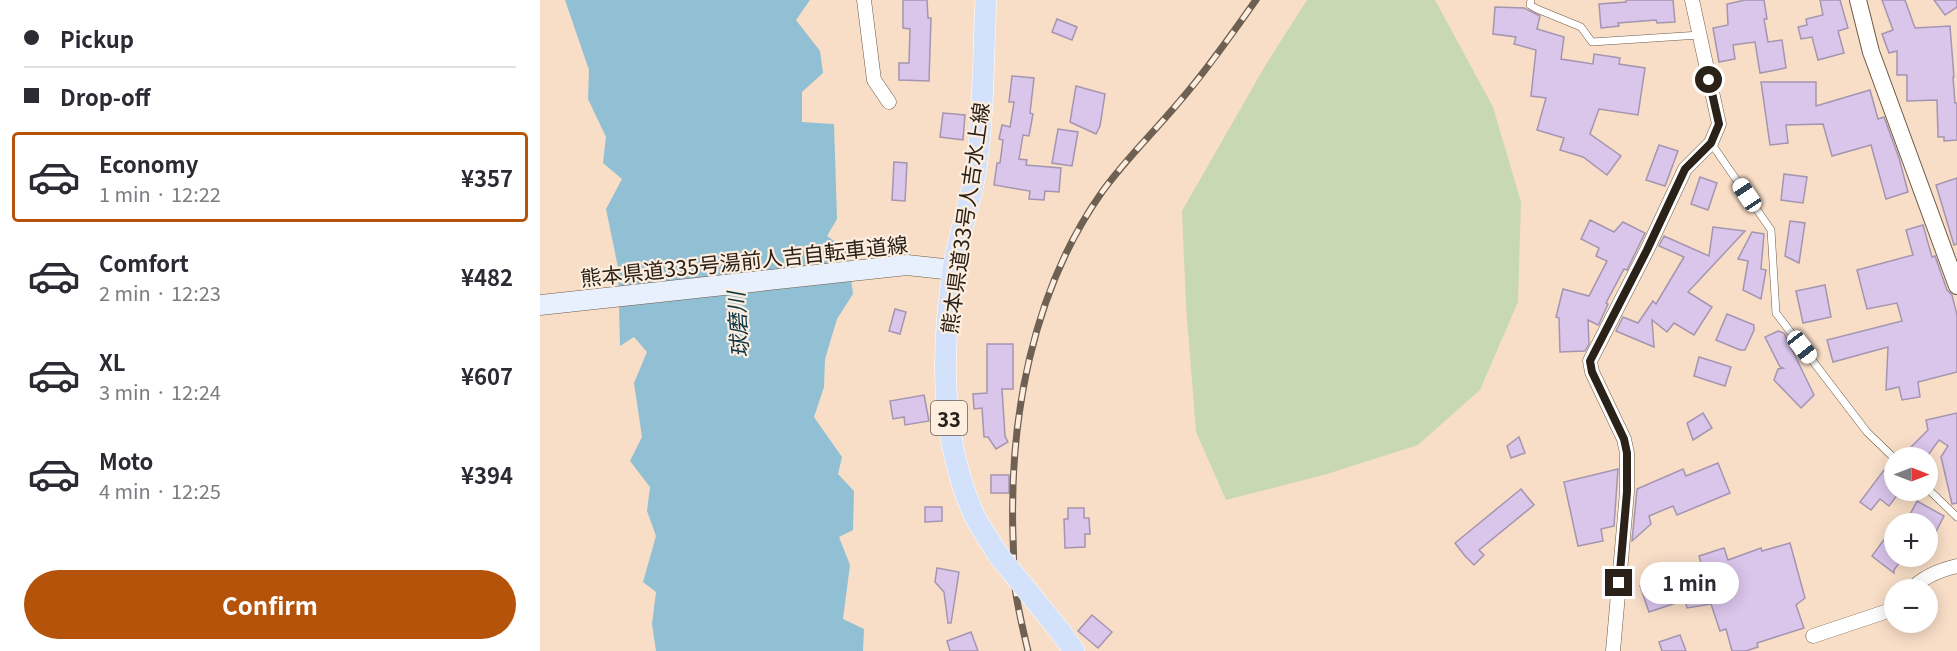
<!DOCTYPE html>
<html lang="en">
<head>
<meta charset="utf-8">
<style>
	:root { --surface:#fff; --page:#f7f7f7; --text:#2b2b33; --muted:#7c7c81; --line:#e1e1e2; --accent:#b45309 }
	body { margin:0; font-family:Georgia,"Noto Sans JP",serif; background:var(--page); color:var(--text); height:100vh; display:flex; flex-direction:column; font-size:22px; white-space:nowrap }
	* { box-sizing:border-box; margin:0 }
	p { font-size:20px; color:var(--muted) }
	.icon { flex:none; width:33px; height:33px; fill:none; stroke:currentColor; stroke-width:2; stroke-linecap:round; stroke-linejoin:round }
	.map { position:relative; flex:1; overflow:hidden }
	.panel { display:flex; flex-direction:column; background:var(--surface); width:540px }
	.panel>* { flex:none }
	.banner { display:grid; align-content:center; height:132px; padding:0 24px; background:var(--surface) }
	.needle { width:39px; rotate:90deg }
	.fabs { position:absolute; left:1344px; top:447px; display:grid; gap:12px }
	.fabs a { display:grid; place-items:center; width:54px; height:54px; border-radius:50%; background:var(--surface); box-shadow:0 3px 15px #0003; font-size:30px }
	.end { position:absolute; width:27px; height:27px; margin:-14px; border:8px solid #2a2118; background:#fff; box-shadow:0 0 0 3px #fff }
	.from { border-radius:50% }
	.bubble { position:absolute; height:42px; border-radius:21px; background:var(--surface); box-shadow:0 3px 15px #0003; font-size:20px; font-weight:700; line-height:42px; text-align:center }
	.car { position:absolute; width:18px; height:36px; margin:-18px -9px; border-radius:8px; box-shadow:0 0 4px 2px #0007; background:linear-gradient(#fff 24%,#345 0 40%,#fff 0 76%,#345 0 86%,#fff 0) }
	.banner b { display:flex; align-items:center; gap:21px; height:57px; font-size:22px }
	.banner b+b { border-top:2px solid var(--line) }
	.banner i { width:15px; height:15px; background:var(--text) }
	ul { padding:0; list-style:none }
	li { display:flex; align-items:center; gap:18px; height:90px; margin:0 12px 9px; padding:0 12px; border:3px solid transparent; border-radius:6px }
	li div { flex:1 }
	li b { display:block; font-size:22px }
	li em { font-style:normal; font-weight:700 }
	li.active { border-color:var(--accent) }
	li>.icon { width:54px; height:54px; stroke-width:1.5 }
	.button { display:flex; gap:12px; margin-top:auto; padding:12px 24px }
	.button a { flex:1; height:69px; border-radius:36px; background:var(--accent); color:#fff; font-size:24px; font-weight:700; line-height:69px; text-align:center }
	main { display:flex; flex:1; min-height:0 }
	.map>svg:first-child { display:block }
	.green { fill:#c8d8b1 }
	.water { fill:#91bfd4 }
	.building { fill:#dac5eb; stroke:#a495b0; stroke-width:1.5 }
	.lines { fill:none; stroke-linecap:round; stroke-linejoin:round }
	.service-casing { stroke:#705a45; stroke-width:8 }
	.minor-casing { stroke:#705a45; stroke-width:15 }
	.tertiary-casing { stroke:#705a45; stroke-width:18 }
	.secondary-casing { stroke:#705a45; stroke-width:21 }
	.primary-casing { stroke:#fff; stroke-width:22 }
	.service { stroke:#fff; stroke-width:7 }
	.minor { stroke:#fff; stroke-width:14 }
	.tertiary { stroke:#fff; stroke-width:16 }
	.secondary { stroke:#e9f0fd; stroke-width:20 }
	.primary { stroke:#d3e1fb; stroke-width:21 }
	.rail-casing { stroke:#6e6052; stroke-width:7 }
	.rail { stroke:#fdeedf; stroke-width:4.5; stroke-dasharray:14; stroke-linecap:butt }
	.primary-bridge-casing { stroke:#fff; stroke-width:22; stroke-linecap:butt }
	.primary-bridge { stroke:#d3e1fb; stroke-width:21 }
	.route { stroke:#2a2118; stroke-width:8 }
	.labels { text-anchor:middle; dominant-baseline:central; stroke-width:4.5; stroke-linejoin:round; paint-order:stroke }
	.shield { fill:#fdeedf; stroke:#695e54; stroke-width:1.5 }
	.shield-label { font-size:20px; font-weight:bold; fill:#2a2118 }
	.street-label { font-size:21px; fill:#2a2118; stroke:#fdeedf }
	.water-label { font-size:22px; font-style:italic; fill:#0e3848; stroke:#fdeedf }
</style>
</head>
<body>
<main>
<section class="panel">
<div class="banner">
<b><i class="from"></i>Pickup</b>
<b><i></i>Drop-off</b>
</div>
<ul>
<li class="active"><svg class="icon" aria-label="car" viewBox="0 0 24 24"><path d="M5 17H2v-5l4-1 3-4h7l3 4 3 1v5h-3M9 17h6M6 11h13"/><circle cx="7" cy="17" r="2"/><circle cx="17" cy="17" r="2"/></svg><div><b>Economy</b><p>1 min · 12:22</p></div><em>¥357</em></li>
<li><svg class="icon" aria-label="car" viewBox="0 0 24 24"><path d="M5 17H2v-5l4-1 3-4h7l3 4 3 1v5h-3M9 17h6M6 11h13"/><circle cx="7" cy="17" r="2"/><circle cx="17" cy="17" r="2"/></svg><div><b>Comfort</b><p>2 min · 12:23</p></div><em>¥482</em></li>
<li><svg class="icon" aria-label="car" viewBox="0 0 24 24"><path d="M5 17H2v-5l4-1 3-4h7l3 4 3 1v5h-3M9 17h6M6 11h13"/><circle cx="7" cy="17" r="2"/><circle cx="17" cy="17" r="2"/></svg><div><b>XL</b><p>3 min · 12:24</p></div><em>¥607</em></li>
<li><svg class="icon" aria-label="car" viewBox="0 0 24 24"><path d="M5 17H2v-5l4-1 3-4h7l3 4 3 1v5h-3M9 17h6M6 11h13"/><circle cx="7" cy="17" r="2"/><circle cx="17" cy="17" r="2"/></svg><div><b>Moto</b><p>4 min · 12:25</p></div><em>¥394</em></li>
</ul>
<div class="button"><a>Confirm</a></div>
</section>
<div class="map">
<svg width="1417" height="651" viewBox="0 0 1417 651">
	<rect width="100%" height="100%" fill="#f8dec7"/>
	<!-- green -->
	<path class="green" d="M767 0H895L953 107 981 202 978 302 940 390 878 445 787 474 686 500 656 432 646 305 642 211 725 66Z"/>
	<!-- water -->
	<path class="water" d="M25 0H270L256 20 280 51 283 73 262 92V122L294 124 297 219 287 236 307 250 313 294 297 319 285 359 284 387 274 417 302 457 298 474 314 491 313 530 299 537 310 565 303 619 324 629 323 651H116L112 624 116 592 103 582 116 536 107 511 110 487 90 461 102 437 94 383 107 352 94 337 80 346 78 267 66 209 82 179 63 163 66 137 48 99 49 70Z"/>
	<!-- building -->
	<g class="building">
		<path d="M363 0H387L388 18H391L389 81 359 80V63H369L370 29 363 28Z"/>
		<path d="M1086 0H1133L1135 22 1117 23 1116 20 1078 23 1079 26 1061 28 1059 4 1086 2Z"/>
		<path d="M1205 0H1224L1227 19H1224L1228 42 1242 40 1246 68 1220 73 1215 42 1193 45 1195 59 1179 62 1173 28 1188 25 1187 4Z"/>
		<path d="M1280 0H1300L1308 28 1298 31 1304 53 1278 60 1272 37 1261 39 1258 27 1267 25 1266 19 1283 15Z"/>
		<path d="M1342 0H1365L1375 28 1410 26 1414 77H1413L1415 103H1417V140L1404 141V137H1398L1397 100 1367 101V75H1357V51L1349 53 1342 34 1353 30Z"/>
		<path d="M1394 0H1417V7L1405 15Z"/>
		<path d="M955 7 984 8 1000 16 997 29 1024 37 1021 59 1053 64 1054 54 1080 58 1079 64 1105 68 1098 115 1059 109 1050 134 1081 156 1067 175 1043 157 1020 150 1024 138 997 130 1006 98 991 96 996 50 974 44 976 37 953 34Z"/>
		<path d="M517 19 537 27 532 40 512 32Z"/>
		<path d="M472 76 494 78 490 113 493 114 489 136 483 135 479 159 487 160 486 165 521 168 519 192 505 191 504 200 489 199 490 191 454 185 457 163H460L463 140 459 139 462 125 470 127 474 102H469Z"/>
		<path d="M1221 82H1276V106L1330 90 1338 119 1344 117 1359 158 1368 192 1346 199 1331 145 1292 156 1283 124 1246 125 1248 143 1230 145Z"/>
		<path d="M536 86 565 94 560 126 556 134 530 122Z"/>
		<path d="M403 113 425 115 423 140 400 137Z"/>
		<path d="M518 129 538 132 532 166 512 163Z"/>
		<path d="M1119 145 1138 151 1125 186 1106 180Z"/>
		<path d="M354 162 367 163 365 201 352 200Z"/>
		<path d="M1244 174 1267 177 1263 203 1241 200Z"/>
		<path d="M1160 177 1177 183 1168 210 1151 204Z"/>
		<path d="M1417 178V244L1414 245 1396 185Z"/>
		<path d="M1050 220 1074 232 1083 222 1105 233 1087 270 1084 269 1066 303 1068 304 1059 324 1058 325 1048 320 1049 344 1045 351 1020 352 1019 318 1016 317 1023 289 1049 296 1067 261 1056 256 1059 248 1041 239Z"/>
		<path d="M1250 221 1265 223 1259 263 1245 256Z"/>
		<path d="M1383 225 1392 257 1395 256 1407 290 1412 295 1417 315V372L1378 382 1380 397 1362 400 1359 387 1346 390 1348 347 1293 362 1287 340 1362 321 1357 303 1327 309 1317 270 1373 255 1366 230Z"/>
		<path d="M1173 227 1205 231 1148 292 1172 307 1154 335 1134 323 1127 332 1112 320 1114 347 1076 331 1083 317 1098 323 1113 301 1116 304 1144 257 1119 246 1124 236 1169 256Z"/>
		<path d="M1212 232 1224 234 1221 269 1226 270 1221 299 1203 290 1208 261 1198 259Z"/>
		<path d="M1285 285 1291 317 1263 323 1256 291Z"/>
		<path d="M355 309 366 312 360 334 349 331Z"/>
		<path d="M1187 314 1214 325V330L1205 350H1200L1176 340Z"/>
		<path d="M1238 331 1244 333 1274 395 1261 408 1234 380 1238 369 1243 368 1240 367 1225 337Z"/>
		<path d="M447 344H473V389H462L465 436 468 442 456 449 448 437H444L442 408 434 409 433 394 447 393Z"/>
		<path d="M1159 357 1191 367 1185 386 1154 376Z"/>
		<path d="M384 395 389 421 365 425 364 417 353 419 350 401Z"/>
		<path d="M1163 413 1172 428 1153 440 1147 423Z"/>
		<path d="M1417 413V503L1412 504 1401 457 1408 446 1399 440 1386 458H1379L1370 448 1388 430 1386 420Z"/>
		<path d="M979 437 985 453 971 458 967 446Z"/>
		<path d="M1178 463 1190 493 1137 515 1133 506 1109 516 1111 524 1092 541 1097 489 1143 469 1146 476Z"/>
		<path d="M1078 469 1074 526 1061 529 1063 541 1038 546 1024 482Z"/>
		<path d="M1344 470 1354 479V490H1361L1349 506 1340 499 1331 510 1320 502Z"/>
		<rect x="451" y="475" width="18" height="18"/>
		<path d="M981 489 994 505 939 550 944 555 934 565 925 556 915 543Z"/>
		<path d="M1377 501 1404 516 1388 547V524H1365Z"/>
		<path d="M385 507H402V521L385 522Z"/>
		<path d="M528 508H544V518H549L550 534H545V547L525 548 524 519H528Z"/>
		<path d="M1354 526V556H1364L1354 570V573L1332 556Z"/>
		<path d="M1250 543 1265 598 1256 605 1264 628 1217 643 1218 647 1206 651H1192L1186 629 1180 631 1171 604 1147 608 1145 600 1109 612 1100 586 1121 579 1122 582 1164 574 1159 556 1184 548 1188 560 1221 548 1222 551Z"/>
		<path d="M397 568 419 572 411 623H408L404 592 395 582Z"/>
		<path d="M552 615 572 632 558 648 538 631Z"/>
		<path d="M431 632 438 651H410L407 641Z"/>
		<path d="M1140 635 1146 651H1122L1119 642Z"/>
	</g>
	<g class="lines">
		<!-- service casing -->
		<g class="service-casing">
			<g id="service">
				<path d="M991 0 990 5 997 9 1041 27 1052 42 1160 35"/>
				<path d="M1171 143 1231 230 1236 313 1327 432 1354 458"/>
				<path d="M1388 489 1417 517"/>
			</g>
		</g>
		<!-- minor casing -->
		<g class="minor-casing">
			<g id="minor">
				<path d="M324 0 334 80 349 102"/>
				<path d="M1371 590C1383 576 1400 570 1417 566"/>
				<path d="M1273 636 1354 609"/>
				<path d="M1073 651 1087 492V453L1084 439 1052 372 1050 361 1107 250 1145 169 1171 143 1179 124 1152 0"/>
			</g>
		</g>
		<!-- tertiary casing -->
		<g class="tertiary-casing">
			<path id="tertiary" d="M1318 0 1331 52 1417 286"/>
		</g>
		<!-- secondary casing -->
		<g class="secondary-casing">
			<path id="secondary" d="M0 305 367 265 413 270"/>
		</g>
		<!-- primary casing -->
		<g class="primary-casing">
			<g id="primary">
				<path d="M446 0C443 56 444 113 436 168 431 203 418 236 413 271 401 353 400 440 435 517 442 530 451 543 459 556"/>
				<path d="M520 631 534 651"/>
			</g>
		</g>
		<!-- service -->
		<use href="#service" class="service"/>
		<!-- minor -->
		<use href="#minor" class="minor"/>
		<!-- tertiary -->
		<use href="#tertiary" class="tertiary"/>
		<!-- secondary -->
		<use href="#secondary" class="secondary"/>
		<!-- primary -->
		<use href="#primary" class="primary"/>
		<!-- rail casing -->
		<g class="rail-casing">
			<path id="rail" d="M488 651C483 630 478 609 475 588 473 572 474 555 473 538 469 419 492 291 562 192 585 160 614 132 639 102 667 70 691 35 716 0"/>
		</g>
		<!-- rail -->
		<use href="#rail" class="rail"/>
		<!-- primary-bridge casing -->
		<g class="primary-bridge-casing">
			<path id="primary-bridge" d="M459 556 520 631"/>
		</g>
		<!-- primary-bridge -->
		<use href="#primary-bridge" class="primary-bridge"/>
	</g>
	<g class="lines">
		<!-- route -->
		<path class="route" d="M1079 583 1087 492V453L1084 439 1052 372 1050 361 1107 250 1145 169 1171 143 1179 124 1169 80"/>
	</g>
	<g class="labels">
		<!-- shield labels -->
		<rect class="shield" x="391" y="401" width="36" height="34" rx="4.5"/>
		<g class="shield-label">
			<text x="409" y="418">33</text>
		</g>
		<!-- street labels -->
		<g class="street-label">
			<text transform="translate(424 218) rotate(-82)">熊本県道33号人吉水上線</text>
			<text transform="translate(204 260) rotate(-6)">熊本県道335号湯前人吉自転車道線</text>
		</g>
		<!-- water labels -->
		<g class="water-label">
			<text transform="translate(196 325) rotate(-94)">球磨川</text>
		</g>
	</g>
</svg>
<div class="fabs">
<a><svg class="needle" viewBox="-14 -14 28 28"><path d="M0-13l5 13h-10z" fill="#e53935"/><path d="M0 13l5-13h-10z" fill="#7c7c81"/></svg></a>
<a>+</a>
<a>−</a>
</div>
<i class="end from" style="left:1169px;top:80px"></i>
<i class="end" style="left:1079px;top:583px"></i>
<div class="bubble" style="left:1100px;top:562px;width:99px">1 min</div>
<i class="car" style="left:1207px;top:195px;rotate:326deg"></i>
<i class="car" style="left:1262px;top:347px;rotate:142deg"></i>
</div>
</main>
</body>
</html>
